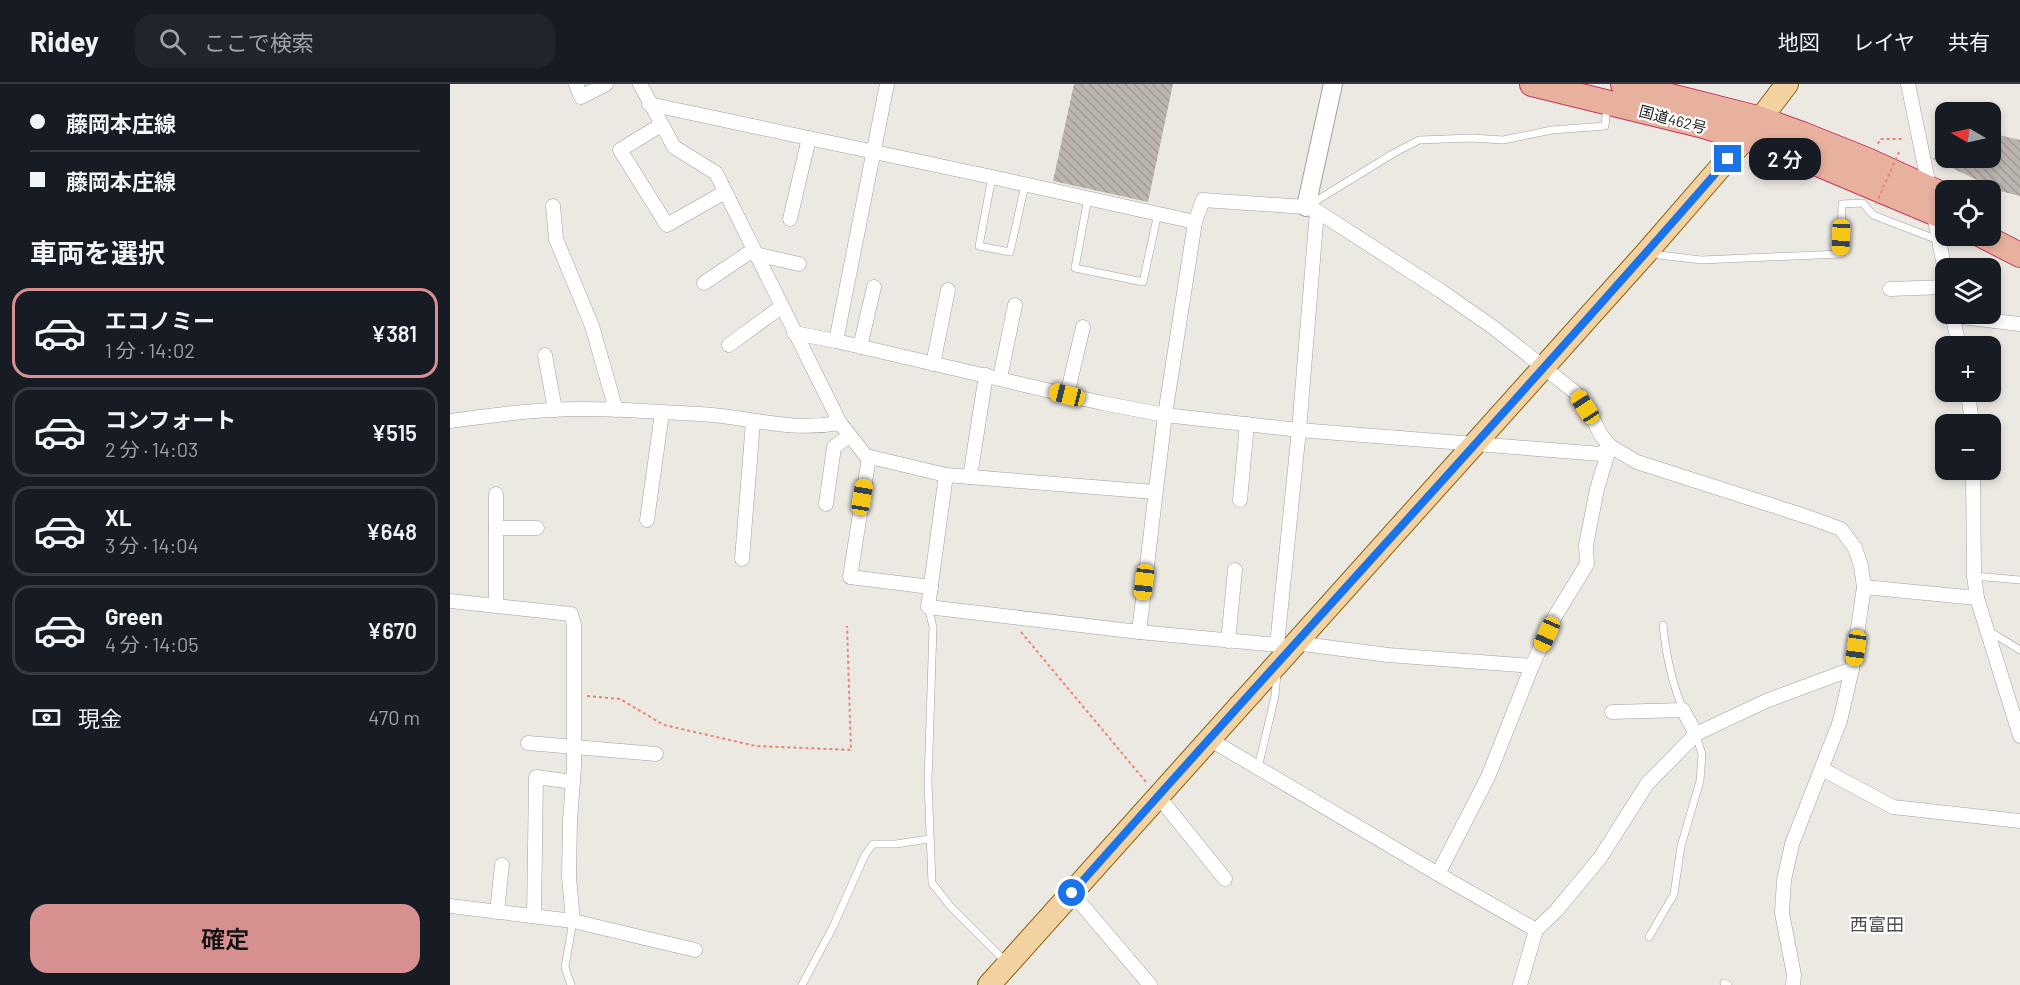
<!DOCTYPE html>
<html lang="ja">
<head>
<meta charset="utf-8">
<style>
	:root { --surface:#171b24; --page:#20242c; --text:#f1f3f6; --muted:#9ea1a6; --line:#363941; --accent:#d6908f }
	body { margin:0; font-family:Barlow,"Noto Sans JP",sans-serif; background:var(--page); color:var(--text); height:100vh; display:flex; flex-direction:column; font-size:22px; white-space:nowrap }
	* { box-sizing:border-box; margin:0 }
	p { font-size:20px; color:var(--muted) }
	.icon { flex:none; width:33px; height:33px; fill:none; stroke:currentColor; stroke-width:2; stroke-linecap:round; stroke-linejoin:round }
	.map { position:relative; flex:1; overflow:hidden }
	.sheet { display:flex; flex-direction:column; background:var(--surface); width:450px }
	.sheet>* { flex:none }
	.hud { display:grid; align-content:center; height:132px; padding:0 30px; background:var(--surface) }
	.needle { width:39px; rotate:279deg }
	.controls { position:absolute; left:1485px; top:18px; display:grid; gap:12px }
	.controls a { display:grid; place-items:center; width:66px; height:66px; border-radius:12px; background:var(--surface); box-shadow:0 3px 9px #0003; font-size:30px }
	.end { position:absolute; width:27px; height:27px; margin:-14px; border:8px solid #1a73e8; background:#fff; box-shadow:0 0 0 3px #fff }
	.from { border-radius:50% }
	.bubble { position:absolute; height:42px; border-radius:18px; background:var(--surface); box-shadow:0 3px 9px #0003; font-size:20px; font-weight:600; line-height:42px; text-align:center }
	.car { position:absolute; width:18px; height:36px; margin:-18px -9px; border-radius:8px; box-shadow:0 0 4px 2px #0007; background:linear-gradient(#f5c518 24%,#345 0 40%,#f5c518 0 76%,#345 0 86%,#f5c518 0) }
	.hud b { display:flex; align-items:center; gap:21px; height:57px; font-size:22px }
	.hud b+b { border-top:2px solid var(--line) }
	.hud i { width:15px; height:15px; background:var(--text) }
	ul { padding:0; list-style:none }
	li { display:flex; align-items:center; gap:18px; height:90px; margin:0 12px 9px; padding:0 18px; border:3px solid var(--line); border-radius:18px }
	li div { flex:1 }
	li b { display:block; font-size:22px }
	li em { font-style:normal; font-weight:600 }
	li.on { border-color:var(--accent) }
	li>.icon { width:54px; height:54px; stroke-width:1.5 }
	h2 { padding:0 30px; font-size:27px; line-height:72px }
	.pay { display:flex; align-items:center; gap:15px; height:66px; padding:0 30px; font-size:22px }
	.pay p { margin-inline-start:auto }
	.primary-button { display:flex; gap:12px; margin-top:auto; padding:12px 30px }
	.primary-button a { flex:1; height:69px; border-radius:18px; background:var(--accent); color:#111; font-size:24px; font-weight:600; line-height:69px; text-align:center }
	header { display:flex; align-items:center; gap:36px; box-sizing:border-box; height:84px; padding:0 30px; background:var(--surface); border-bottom:2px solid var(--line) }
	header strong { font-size:28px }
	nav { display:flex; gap:33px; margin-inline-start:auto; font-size:21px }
	.search { width:420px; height:54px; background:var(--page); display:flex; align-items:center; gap:15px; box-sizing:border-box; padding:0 21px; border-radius:18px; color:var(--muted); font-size:22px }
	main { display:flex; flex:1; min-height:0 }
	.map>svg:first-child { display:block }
	.building { fill:url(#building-back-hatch) }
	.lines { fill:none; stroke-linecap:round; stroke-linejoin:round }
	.service-casing { stroke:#a0a0a0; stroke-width:8 }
	.minor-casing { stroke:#a0a0a0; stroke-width:15 }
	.tertiary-casing { stroke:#a0a0a0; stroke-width:20 }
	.primary-casing { stroke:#86620d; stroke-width:24 }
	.trunk-casing { stroke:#c63361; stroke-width:26 }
	.path { stroke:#ed8373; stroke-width:2; stroke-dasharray:3 3; stroke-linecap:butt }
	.service { stroke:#fff; stroke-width:7 }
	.minor { stroke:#fff; stroke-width:14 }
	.tertiary { stroke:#fff; stroke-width:18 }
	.primary { stroke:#f3d2a1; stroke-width:22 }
	.trunk { stroke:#e8b19e; stroke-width:24 }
	.path-bridge { stroke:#ed8373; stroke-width:2; stroke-dasharray:3 3; stroke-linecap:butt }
	.route { stroke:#1a73e8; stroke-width:8 }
	.labels { text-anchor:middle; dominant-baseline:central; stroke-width:4.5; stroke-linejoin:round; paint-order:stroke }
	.street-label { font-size:15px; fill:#1c1c1c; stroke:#fff }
	.quarter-label { font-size:18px; fill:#4f4f4f; stroke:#fff }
</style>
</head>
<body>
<header>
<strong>Ridey</strong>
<div class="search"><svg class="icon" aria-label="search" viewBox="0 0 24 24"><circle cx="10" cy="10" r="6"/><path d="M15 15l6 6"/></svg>ここで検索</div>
<nav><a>地図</a><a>レイヤ</a><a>共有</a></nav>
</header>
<main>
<section class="sheet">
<div class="hud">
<b><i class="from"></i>藤岡本庄線</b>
<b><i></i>藤岡本庄線</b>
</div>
<h2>車両を選択</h2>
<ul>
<li class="on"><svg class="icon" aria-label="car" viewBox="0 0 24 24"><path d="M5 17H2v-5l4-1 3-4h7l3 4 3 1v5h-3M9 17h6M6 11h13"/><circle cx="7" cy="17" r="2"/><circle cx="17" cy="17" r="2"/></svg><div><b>エコノミー</b><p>1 分 · 14:02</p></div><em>¥381</em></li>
<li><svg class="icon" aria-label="car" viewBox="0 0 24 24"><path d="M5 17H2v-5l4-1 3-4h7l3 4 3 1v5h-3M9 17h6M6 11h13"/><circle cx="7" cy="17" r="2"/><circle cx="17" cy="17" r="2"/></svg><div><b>コンフォート</b><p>2 分 · 14:03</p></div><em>¥515</em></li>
<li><svg class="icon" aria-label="car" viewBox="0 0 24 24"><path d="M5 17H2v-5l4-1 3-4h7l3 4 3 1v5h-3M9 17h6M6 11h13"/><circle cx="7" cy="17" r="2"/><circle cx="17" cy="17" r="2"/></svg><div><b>XL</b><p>3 分 · 14:04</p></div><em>¥648</em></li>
<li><svg class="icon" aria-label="car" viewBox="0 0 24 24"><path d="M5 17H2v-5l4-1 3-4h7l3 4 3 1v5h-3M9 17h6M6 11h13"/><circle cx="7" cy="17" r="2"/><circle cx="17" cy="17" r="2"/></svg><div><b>Green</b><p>4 分 · 14:05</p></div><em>¥670</em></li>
</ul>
<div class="pay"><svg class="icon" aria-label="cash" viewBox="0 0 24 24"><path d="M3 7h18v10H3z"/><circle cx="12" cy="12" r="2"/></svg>現金<p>470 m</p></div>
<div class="primary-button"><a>確定</a></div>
</section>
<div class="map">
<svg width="1570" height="901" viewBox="0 0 1570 901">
	<defs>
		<pattern id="building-back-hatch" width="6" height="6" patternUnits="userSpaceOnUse" patternTransform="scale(1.5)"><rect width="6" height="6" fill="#bcb5af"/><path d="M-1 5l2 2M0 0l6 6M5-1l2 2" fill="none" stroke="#a19b96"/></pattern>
	</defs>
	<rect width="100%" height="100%" fill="#ece9e2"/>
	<!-- building -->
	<g class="building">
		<path d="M624 0H723L698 118 603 97Z"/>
		<path d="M1540 49 1570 56V112L1550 107 1483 75 1482 74H1540Z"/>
	</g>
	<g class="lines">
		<!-- service casing -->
		<g class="service-casing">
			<g id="service">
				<path d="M542 93 529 162 560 168 575 101"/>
				<path d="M638 114 625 184 693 198 708 129"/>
				<path d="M861 120 944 69 969 56 1022 54 1053 56 1102 46 1155 42 1157 21"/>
				<path d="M1201 170 1251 176 1391 170 1392 120 1413 119 1423 131 1488 156"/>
				<path d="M1524 492 1570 496"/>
				<path d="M478 523 483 543 478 698 482 799 500 822 556 878"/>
				<path d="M1213 541C1216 571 1221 597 1233 625"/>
				<path d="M1539 549 1544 550 1570 566"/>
				<path d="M808 684 825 612 827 590"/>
				<path d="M1199 853 1224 810 1231 762 1250 697 1252 670 1246 651"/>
				<path d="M1274 899 1278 901"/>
				<path d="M121 901 115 883 123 837"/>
				<path d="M352 901 383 843 415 771 423 760H446L479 755"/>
			</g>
		</g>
		<!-- minor casing -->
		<g class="minor-casing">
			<g id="minor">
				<path d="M126 0 131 13 156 0"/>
				<path d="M190 0 224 63 266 89 390 339 416 372 496 391 705 408"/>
				<path d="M1458 0 1480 107"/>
				<path d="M199 20 542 93 745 138 753 116 856 123 867 127 991 207 1044 244 1126 309 1144 337 1151 351 1160 362 1187 378 1355 432 1391 445 1405 464 1411 482 1414 503 1402 585 1390 637 1342 760 1334 796 1332 829 1344 891 1343 901"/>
				<path d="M211 41 170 66 217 141 275 108"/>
				<path d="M103 122 106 155 142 242 166 326"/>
				<path d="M1483 126 1496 192"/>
				<path d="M340 135 359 54"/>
				<path d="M745 138 715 331 689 548 827 561"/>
				<path d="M305 170 349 180"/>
				<path d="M254 199 303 166"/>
				<path d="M1440 205 1496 203"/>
				<path d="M1502 230 1509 262"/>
				<path d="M1503 232 1570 240"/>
				<path d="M344 249 386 257 437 0"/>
				<path d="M386 257 652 319 715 331 849 346 1151 370 1160 362"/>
				<path d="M279 261 331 223"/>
				<path d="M410 263 424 203"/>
				<path d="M95 271 105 326"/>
				<path d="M483 280 498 206"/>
				<path d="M550 294 565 221"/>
				<path d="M1518 308 1522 340"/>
				<path d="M617 311 633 243"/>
				<path d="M0 337C43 331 88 325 132 325 171 325 211 328 250 330 301 333 337 348 390 339"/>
				<path d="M419 373 400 493 481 503"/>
				<path d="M1523 386 1524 492 1527 514 1570 652"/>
				<path d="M496 391 478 523 689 548"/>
				<path d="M520 393 536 291"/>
				<path d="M46 410V521"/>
				<path d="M790 416 797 340"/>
				<path d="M376 420 384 363 399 352"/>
				<path d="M197 436 212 329"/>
				<path d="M46 444H87"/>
				<path d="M292 475 303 338"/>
				<path d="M1414 503 1527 514"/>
				<path d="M0 517 121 530 124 541V683L120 737 119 793 123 837"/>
				<path d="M778 557 785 486"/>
				<path d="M845 559 938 571 1082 582"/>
				<path d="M834 567 827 561 849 346 867 127"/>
				<path d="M1162 628 1233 626 1246 650"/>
				<path d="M759 655 988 790 1086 846"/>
				<path d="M78 659 206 670"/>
				<path d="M1372 685 1443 723 1570 737"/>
				<path d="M708 712 775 795"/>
				<path d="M988 790 1038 693 1082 582 1104 534 1137 480 1136 461 1147 405 1160 362"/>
				<path d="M622 809 700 901"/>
				<path d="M0 822 123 837 245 866"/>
				<path d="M47 828 52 781"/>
				<path d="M84 832 86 693 123 698"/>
				<path d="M1070 901 1086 846 1106 827 1150 774 1197 700 1246 650 1316 617 1402 585"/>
			</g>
		</g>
		<!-- tertiary casing -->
		<g class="tertiary-casing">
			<path id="tertiary" d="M856 123 883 0"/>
		</g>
		<!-- primary casing -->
		<g class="primary-casing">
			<path id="primary" d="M539 901 1196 169 1295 55 1337 0"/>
		</g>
		<!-- trunk casing -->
		<g class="trunk-casing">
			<g id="trunk">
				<path d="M1082 0 1250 41 1339 68 1496 134"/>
				<path d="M1173 0 1311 35 1352 50 1417 76 1496 112"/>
				<path d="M1533 152 1570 171"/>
			</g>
		</g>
		<!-- path -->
		<g class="path">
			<path d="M1428 60 1430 55H1454"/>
			<path d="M571 548 696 698"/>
			<path d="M137 612 170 615 214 641 306 662 401 666 397 542"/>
		</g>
		<!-- service -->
		<use href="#service" class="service"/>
		<!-- minor -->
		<use href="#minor" class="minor"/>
		<!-- tertiary -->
		<use href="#tertiary" class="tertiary"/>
		<!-- primary -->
		<use href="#primary" class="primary"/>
		<!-- trunk -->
		<use href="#trunk" class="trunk"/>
		<!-- path-bridge -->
		<path class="path-bridge" d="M1426 120 1449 68"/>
	</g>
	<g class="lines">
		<!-- route -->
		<path class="route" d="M622 809C839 563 1063 323 1278 75"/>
	</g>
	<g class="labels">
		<!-- street labels -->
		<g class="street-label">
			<text transform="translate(1223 35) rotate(15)">国道462号</text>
		</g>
		<!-- quarter labels -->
		<g class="quarter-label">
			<text x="1427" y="840">西富田</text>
		</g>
	</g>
</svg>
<div class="controls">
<a><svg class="needle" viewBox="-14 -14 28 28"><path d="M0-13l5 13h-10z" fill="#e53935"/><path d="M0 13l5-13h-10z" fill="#9ea1a6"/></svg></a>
<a><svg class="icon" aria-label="locate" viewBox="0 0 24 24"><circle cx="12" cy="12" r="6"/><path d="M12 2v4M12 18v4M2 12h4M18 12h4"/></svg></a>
<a><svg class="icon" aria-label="layers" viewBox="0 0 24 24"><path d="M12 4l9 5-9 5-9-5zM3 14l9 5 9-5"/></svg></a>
<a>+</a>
<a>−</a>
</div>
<i class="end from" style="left:622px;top:809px"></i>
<i class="end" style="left:1278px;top:75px"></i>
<div class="bubble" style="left:1299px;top:54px;width:72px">2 分</div>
<i class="car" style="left:1391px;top:153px;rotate:182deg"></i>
<i class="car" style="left:617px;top:311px;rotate:284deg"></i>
<i class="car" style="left:1135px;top:323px;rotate:327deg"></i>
<i class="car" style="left:412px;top:413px;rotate:9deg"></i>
<i class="car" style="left:694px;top:498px;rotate:187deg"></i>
<i class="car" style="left:1097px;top:550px;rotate:204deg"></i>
<i class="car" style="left:1406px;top:564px;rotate:188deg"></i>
</div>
</main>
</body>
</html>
